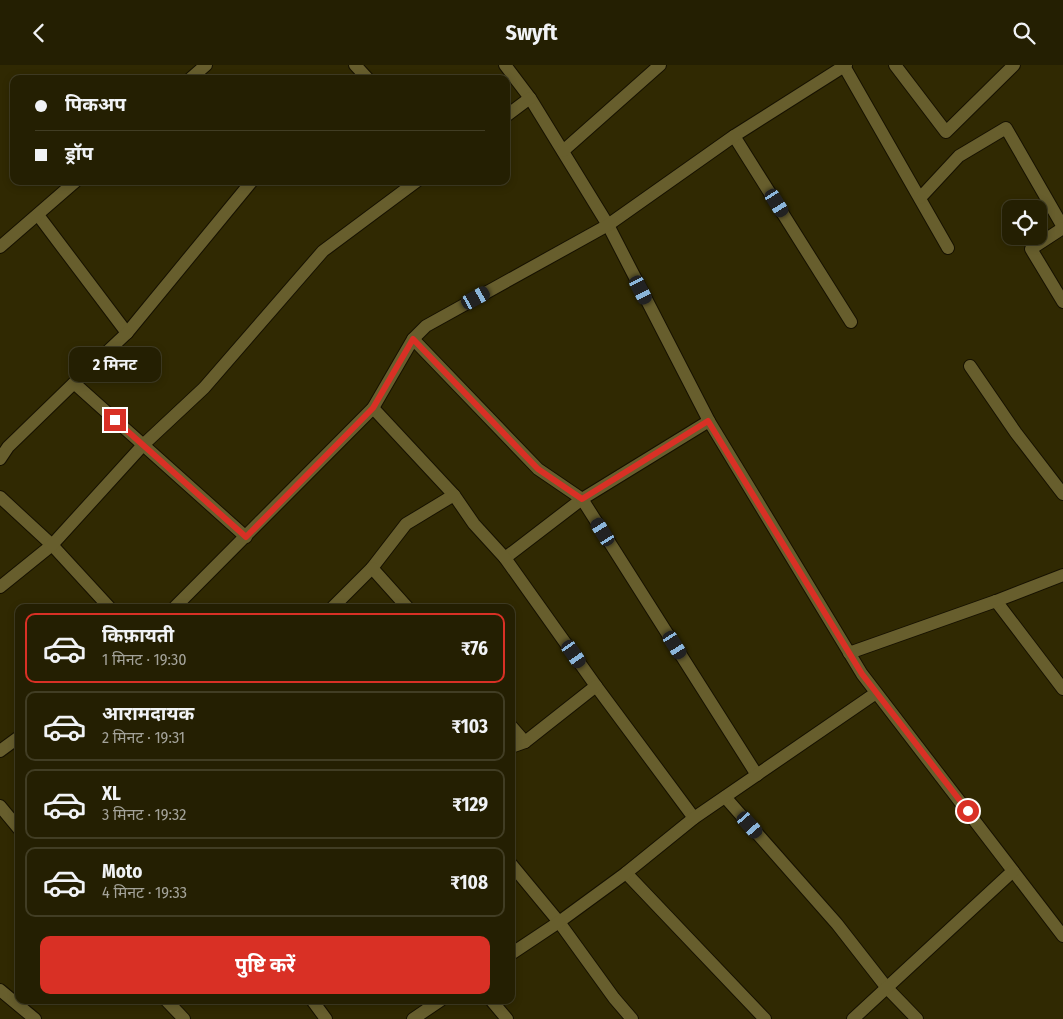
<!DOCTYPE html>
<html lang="hi">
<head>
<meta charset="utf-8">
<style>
	:root { --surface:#241f02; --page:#302c11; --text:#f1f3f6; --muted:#a3a299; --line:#413d24; --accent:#d93025 }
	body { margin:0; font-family:"Fira Sans Condensed","Noto Sans Devanagari",sans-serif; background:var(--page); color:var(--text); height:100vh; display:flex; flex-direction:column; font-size:19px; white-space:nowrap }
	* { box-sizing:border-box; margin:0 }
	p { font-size:16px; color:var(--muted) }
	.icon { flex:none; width:28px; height:28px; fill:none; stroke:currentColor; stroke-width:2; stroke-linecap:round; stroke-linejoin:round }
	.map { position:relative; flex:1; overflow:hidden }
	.panel { position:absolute; left:15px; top:539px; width:500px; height:400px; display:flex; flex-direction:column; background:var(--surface); border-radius:10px; box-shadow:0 2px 8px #0003,0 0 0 1px var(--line) }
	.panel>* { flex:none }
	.top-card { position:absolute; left:10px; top:10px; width:500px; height:110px; border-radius:10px; box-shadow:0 2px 8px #0003,0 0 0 1px var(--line); display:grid; align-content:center; height:110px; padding:0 25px; background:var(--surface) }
	.controls { position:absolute; left:1002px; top:135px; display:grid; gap:10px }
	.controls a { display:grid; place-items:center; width:45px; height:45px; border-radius:10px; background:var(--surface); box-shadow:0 2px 8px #0003,0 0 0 1px var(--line); font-size:25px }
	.end { position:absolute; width:22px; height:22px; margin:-11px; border:6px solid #d93025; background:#fff; box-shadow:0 0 0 2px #fff }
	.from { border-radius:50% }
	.bubble { position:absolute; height:35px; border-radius:10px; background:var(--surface); box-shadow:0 2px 8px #0003,0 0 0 1px var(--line); font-size:16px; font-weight:700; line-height:35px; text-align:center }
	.car { position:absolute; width:15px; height:30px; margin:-15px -8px; border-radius:6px; box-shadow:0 0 4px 1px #0007; background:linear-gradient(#222 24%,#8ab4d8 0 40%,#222 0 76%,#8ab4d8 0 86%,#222 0) }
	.top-card b { display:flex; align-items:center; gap:18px; height:48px; font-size:19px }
	.top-card b+b { border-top:1px solid var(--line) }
	.top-card i { width:12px; height:12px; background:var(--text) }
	ul { padding:9px 0 0; list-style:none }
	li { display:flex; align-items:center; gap:15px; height:70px; margin:0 10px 8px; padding:0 15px; border:2px solid var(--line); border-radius:10px }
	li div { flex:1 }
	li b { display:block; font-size:19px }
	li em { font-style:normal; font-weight:700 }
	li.on { border-color:var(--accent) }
	li>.icon { width:45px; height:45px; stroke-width:1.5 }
	.action { display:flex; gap:10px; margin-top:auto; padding:10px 25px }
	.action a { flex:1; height:58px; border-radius:10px; background:var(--accent); color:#fff; font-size:20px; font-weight:700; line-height:58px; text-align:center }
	header { display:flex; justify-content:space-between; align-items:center; height:65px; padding:0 25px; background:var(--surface); font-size:22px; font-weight:700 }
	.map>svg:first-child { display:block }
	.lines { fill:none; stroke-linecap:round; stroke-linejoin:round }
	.minor-casing { stroke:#161100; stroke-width:14 }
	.minor { stroke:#675e2d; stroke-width:12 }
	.route { stroke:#d93025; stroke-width:6 }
</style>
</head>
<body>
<header><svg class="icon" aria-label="back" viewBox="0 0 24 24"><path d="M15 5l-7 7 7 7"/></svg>Swyft<svg class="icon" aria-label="search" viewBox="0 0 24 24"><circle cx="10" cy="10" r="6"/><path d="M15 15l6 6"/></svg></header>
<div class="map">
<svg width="1063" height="954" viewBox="0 0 1063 954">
	<rect width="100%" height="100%" fill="#302902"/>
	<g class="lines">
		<!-- minor casing -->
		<g class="minor-casing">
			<g id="minor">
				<path d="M355 0 368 14"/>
				<path d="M505 0 530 33 608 160 709 356 862 609 1063 871"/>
				<path d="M895 0 946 67 1014 0"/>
				<path d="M844 1 948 183"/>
				<path d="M190 14 206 0"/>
				<path d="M506 51 530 33"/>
				<path d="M734 71 851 257"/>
				<path d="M563 86 660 0"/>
				<path d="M920 133 959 91 1006 63 1063 162"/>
				<path d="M38 150 127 268"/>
				<path d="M1063 163 1031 184 1063 237"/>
				<path d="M0 182 76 116"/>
				<path d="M413 274 538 404 582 434 505 493"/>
				<path d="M970 301 1016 368 1063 429"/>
				<path d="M74 318 127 268 252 116"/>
				<path d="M373 343 454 430 474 459 505 493 596 621 694 753"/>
				<path d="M709 356 582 434 757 710"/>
				<path d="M0 394 8 382 74 318 246 472"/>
				<path d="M0 432 52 480 109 542"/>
				<path d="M372 503 406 459 454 430"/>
				<path d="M0 522 52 480 143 380 204 323 323 186 417 116"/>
				<path d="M996 536 1063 624"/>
				<path d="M175 542 373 343 413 274 426 261 608 160 734 71 846 0"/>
				<path d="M333 542 372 503 407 542"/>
				<path d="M849 588 996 536 1063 510"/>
				<path d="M511 661 525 677 596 621"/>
				<path d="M511 682 525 677"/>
				<path d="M0 686 19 672"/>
				<path d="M725 732 837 859 887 923 917 954"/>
				<path d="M0 741 19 764"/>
				<path d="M511 799 559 857 614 933 632 954"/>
				<path d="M626 808 765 954"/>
				<path d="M511 889 559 857 626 808 694 753 876 628"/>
				<path d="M0 925 35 954"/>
				<path d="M166 935 184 954"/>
				<path d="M312 935 326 954"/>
				<path d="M491 935 507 954"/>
				<path d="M413 954 441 935"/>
				<path d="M853 954 1013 806"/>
			</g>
		</g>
		<!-- minor -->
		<use href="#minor" class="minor"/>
	</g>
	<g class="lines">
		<!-- route -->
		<path class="route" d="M115 355 246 472 373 343 413 274 538 404 582 434 708 356 862 609 968 746"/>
	</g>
</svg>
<div class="controls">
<a><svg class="icon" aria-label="locate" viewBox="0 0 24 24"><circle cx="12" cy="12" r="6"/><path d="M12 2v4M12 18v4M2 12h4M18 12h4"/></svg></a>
</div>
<i class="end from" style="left:968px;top:746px"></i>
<i class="end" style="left:115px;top:355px"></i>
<div class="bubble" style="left:69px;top:282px;width:92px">2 मिनट</div>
<i class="car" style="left:777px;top:138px;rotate:148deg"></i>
<i class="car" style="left:641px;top:225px;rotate:153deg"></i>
<i class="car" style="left:476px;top:233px;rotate:61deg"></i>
<i class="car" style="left:603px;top:467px;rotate:328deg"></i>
<i class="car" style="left:675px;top:580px;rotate:148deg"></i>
<i class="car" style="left:574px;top:589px;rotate:145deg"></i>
<i class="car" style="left:750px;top:760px;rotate:139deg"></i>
<div class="top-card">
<b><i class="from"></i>पिकअप</b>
<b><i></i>ड्रॉप</b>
</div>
<section class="panel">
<ul>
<li class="on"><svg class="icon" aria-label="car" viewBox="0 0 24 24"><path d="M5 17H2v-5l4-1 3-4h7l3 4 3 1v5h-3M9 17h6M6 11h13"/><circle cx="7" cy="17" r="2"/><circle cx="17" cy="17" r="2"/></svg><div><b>किफ़ायती</b><p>1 मिनट · 19:30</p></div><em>₹76</em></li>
<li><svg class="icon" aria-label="car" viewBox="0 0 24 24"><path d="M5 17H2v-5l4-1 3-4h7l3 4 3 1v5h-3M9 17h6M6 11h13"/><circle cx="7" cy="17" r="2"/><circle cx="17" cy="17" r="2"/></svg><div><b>आरामदायक</b><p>2 मिनट · 19:31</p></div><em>₹103</em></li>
<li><svg class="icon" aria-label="car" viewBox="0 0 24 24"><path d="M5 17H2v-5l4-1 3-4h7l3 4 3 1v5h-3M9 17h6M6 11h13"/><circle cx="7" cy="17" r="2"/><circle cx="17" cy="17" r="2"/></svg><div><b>XL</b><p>3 मिनट · 19:32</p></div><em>₹129</em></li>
<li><svg class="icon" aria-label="car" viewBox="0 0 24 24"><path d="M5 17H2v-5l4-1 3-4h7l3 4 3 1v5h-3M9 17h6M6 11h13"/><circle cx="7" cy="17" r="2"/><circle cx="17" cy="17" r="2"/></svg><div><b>Moto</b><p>4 मिनट · 19:33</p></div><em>₹108</em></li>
</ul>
<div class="action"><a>पुष्टि करें</a></div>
</section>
</div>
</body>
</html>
